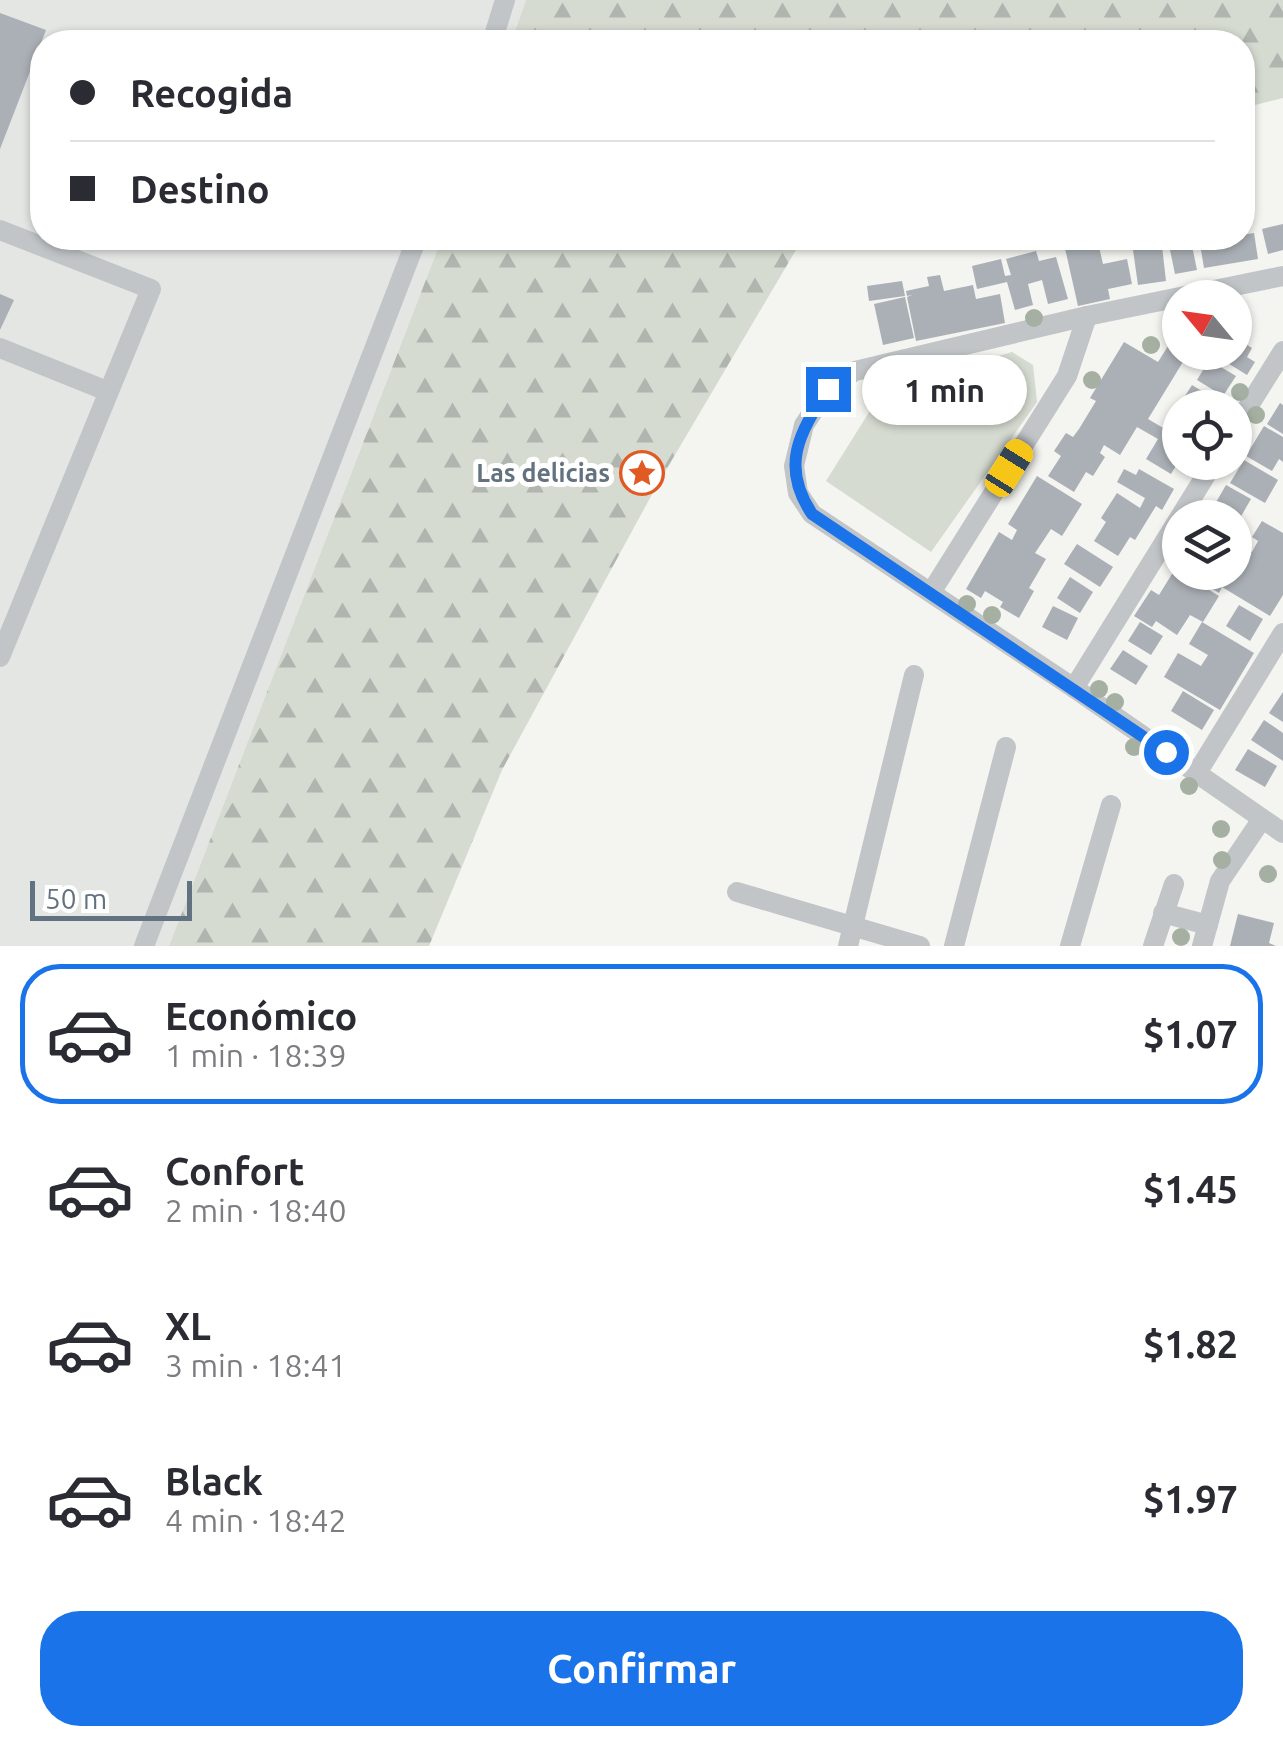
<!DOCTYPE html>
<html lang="es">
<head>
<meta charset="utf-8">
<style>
	:root { --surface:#fff; --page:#f2f2f3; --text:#2b2b33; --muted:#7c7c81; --line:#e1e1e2; --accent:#1a73e8 }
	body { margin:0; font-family:Ubuntu,sans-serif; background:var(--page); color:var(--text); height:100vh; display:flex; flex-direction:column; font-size:38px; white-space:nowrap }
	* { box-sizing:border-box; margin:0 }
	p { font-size:32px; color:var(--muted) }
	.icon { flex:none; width:55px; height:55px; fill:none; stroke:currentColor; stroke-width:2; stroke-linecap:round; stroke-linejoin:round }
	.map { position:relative; height:946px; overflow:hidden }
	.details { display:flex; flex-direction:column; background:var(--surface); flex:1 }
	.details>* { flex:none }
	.guide { position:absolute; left:30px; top:30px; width:1225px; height:220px; border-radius:40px; box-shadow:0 2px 8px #0004; display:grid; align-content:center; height:220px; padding:0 40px; background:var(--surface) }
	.needle { width:65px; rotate:299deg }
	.controls { position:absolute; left:1162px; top:280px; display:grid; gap:20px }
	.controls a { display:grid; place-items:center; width:90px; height:90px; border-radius:50%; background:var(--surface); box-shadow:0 2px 8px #0004; font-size:50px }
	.scale { position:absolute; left:30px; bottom:25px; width:162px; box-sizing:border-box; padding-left:10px; border:5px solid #637281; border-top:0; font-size:28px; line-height:35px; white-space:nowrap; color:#637281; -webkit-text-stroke:8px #fff; paint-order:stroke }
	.end { position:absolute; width:45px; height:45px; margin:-22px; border:12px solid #1a73e8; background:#fff; box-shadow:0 0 0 5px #fff }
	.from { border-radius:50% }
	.bubble { position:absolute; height:70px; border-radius:35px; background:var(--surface); box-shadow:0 2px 8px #0004; font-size:32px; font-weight:700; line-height:70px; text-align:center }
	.car { position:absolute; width:30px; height:60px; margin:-30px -15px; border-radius:12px; box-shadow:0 0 8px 2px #0007; background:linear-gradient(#f5c518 24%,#345 0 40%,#f5c518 0 76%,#345 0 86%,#f5c518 0) }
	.guide b { display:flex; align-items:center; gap:35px; height:95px; font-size:38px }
	.guide b+b { border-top:2px solid var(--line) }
	.guide i { width:25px; height:25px; background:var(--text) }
	ul { padding:18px 0 0; list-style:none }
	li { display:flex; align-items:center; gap:30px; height:140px; margin:0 20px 15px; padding:0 20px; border:5px solid transparent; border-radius:40px }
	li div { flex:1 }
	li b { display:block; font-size:38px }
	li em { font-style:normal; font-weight:700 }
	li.current { border-color:var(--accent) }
	li>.icon { width:90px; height:90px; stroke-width:1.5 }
	.action { display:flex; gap:20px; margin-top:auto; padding:20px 40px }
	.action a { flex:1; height:115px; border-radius:40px; background:var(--accent); color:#fff; font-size:40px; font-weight:700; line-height:115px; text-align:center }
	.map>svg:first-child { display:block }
	.built { fill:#e4e6e4 }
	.forest { fill:url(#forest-firs) }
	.park { fill:#d5dbd1 }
	.building { fill:#aab0b6 }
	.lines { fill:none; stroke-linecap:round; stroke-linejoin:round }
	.minor { stroke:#c1c5c8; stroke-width:20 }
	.tree { fill:#a5b0a2 }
	.route { stroke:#1a73e8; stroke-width:12 }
	.labels { text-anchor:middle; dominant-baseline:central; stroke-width:10; stroke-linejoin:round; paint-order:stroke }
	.poi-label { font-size:25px; font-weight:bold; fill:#637281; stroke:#fff; text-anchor:end }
</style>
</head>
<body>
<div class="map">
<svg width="1283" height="946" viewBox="0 0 1283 946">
	<defs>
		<pattern id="forest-firs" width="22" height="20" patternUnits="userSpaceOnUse" patternTransform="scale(2.5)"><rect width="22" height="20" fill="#d5dbd1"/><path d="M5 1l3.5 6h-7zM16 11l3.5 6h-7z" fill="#b0b6af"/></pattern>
	</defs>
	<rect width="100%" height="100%" fill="#f4f4f0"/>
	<!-- built -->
	<path class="built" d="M0 0H526L511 42H42V238H442L169 946H0Z"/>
	<!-- forest -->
	<g class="forest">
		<path d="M526 0H1283V98L1243 108 1242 42H511Z"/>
		<path d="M442 238H803L656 487 502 770 429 946H169Z"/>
	</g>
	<!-- park -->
	<path class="park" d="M1012 352 1033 365 1037 402 931 552 826 481 883 390Z"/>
	<!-- building -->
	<g class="building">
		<path d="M0 13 46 30 0 149Z"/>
		<path d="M1283 224V250L1268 254 1262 229Z"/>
		<path d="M1254 233 1258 259 1204 268 1199 238H1242V235Z"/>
		<path d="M1097 238 1103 264 1127 259 1132 284 1108 289 1110 299 1078 306 1064 244Z"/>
		<path d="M1191 241 1197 270 1175 274 1169 245Z"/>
		<path d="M1162 246 1166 281 1138 285 1133 250Z"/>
		<path d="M1036 251 1039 261 1056 257 1068 299 1048 304 1042 280 1028 284 1033 305 1015 310 1007 282 977 289 972 266 1001 259 1005 276 1011 275 1006 259Z"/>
		<path d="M940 275 944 291 973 285 976 299 1000 294 1005 323 916 341 907 297 912 295 907 296 906 291 929 286 927 277Z"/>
		<path d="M902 281 905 296 869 301 867 286Z"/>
		<path d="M0 294 14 300 0 330Z"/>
		<path d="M905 297 914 338 883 345 874 304Z"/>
		<path d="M1180 327V352H1189L1148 419 1165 429 1174 413 1180 417V459L1171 474 1146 459 1158 439 1137 427 1120 455 1104 445 1100 453 1105 457 1093 476 1086 472 1074 492 1048 476 1061 456 1054 451 1066 433 1073 437 1079 429 1096 401 1090 398 1124 342 1158 362Z"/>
		<path d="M1235 337 1252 348 1247 357 1255 362 1247 375 1213 354 1209 360 1198 352H1235Z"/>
		<path d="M1209 360 1236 376 1223 396 1197 380Z"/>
		<path d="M1192 385 1218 401 1214 408H1186L1180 404Z"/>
		<path d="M1280 403 1283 405V434L1267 424Z"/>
		<path d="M1264 426 1283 437V462L1279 459 1272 471 1246 456Z"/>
		<path d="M1244 460 1278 480 1265 503 1230 483Z"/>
		<path d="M1124 469 1136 475 1139 469 1174 489 1162 510 1156 506 1135 540 1130 537 1118 556 1094 541 1106 522 1101 518 1117 493 1140 508 1145 498 1117 482Z"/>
		<path d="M1037 476 1082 504 1062 536 1051 529 1035 553 1046 559 1029 588 1034 591 1019 618 1000 607 1003 602 985 591 981 598 966 589 999 532 1012 540 1017 530 1008 524Z"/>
		<path d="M1226 485 1251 499 1240 518 1215 504Z"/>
		<path d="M1262 521 1283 533V595L1270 616 1222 587 1219 593 1197 579 1201 572H1216L1227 582 1247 549 1252 552 1258 541 1252 537Z"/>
		<path d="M1077 544 1113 567 1100 587 1064 564Z"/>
		<path d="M1175 569 1219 596 1203 622 1190 615 1177 635 1156 621 1152 627 1134 616 1151 590 1159 595Z"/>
		<path d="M1070 577 1093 592 1080 613 1057 598Z"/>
		<path d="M1239 605 1263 619 1250 641 1226 626Z"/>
		<path d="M1053 606 1078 618 1067 640 1042 627Z"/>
		<path d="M1140 622 1163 636 1151 655 1128 641Z"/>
		<path d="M1202 622 1254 653 1220 710 1164 677 1178 653 1201 666 1208 655 1189 644Z"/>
		<path d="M1123 650 1148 666 1136 685 1110 669Z"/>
		<path d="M1183 691 1214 710 1202 730 1171 711Z"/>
		<path d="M1283 692V722L1269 713Z"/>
		<path d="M1264 720 1283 733V761L1251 740Z"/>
		<path d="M1248 749 1277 766 1265 787 1235 770Z"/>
		<path d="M1238 914 1274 923 1269 943 1276 946H1230Z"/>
	</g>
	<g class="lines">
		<!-- minor -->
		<g class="minor">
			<path d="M492 42 505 0"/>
			<path d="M0 230 151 289 0 657"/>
			<path d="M1283 276 1087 316 855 371 828 389 804 425 794 466 798 493 812 514 1074 688 1283 833"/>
			<path d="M0 348 107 391"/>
			<path d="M1235 428 1283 351"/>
			<path d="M932 591 1067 376 1087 316"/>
			<path d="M1074 688 1214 462"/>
			<path d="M1197 773 1283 633"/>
			<path d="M737 892 920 946"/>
			<path d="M1163 913 1208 925"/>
			<path d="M144 946 417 238"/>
			<path d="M848 946 914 675"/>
			<path d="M954 946 1006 747"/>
			<path d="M1070 946 1111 805"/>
			<path d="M1153 946 1174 884"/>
			<path d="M1202 946 1220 881 1262 819"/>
		</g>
	</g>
	<!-- trees -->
	<g class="tree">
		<circle cx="1034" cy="318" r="9"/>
		<circle cx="1151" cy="345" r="9"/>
		<circle cx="1092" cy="380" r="9"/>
		<circle cx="1240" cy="392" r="9"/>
		<circle cx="1256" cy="415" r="9"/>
		<circle cx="967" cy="604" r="9"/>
		<circle cx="992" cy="615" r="9"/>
		<circle cx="1099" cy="689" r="9"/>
		<circle cx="1115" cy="702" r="9"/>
		<circle cx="1134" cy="747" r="9"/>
		<circle cx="1189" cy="786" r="9"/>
		<circle cx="1221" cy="829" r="9"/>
		<circle cx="1222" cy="860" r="9"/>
		<circle cx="1268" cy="874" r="9"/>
		<circle cx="1181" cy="937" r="9"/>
	</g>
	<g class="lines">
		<!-- route -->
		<path class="route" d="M828 389C799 433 780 466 812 514L1166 752"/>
	</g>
	<!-- icons -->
	<defs>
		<g id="sight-ring" transform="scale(2.25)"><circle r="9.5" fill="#fff" stroke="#e15923" stroke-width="1.5"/><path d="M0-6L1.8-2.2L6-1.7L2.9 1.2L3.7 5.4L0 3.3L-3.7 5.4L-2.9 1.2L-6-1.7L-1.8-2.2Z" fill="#e15923"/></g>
	</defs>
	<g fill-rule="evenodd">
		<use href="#sight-ring" x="642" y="473"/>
	</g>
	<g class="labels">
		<!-- poi labels -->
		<g class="poi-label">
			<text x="610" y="473">Las delicias</text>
		</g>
	</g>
</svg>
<div class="controls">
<a><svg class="needle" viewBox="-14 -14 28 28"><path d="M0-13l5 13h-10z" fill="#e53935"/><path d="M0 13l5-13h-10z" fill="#7c7c81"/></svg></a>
<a><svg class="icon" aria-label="locate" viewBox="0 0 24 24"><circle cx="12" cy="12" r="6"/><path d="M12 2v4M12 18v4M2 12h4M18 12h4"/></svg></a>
<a><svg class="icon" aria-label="layers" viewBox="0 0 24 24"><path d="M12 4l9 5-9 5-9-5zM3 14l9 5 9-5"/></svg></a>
</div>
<div class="scale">50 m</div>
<i class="end from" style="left:1166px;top:752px"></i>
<i class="end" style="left:828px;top:389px"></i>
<div class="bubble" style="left:862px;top:355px;width:165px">1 min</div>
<i class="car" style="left:1009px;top:468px;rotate:32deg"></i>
<div class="guide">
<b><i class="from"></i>Recogida</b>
<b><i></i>Destino</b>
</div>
</div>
<section class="details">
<ul>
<li class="current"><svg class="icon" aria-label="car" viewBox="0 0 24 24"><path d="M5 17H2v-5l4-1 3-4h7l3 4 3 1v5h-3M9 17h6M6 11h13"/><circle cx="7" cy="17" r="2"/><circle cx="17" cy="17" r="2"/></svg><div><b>Económico</b><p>1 min · 18:39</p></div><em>$1.07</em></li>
<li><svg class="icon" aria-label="car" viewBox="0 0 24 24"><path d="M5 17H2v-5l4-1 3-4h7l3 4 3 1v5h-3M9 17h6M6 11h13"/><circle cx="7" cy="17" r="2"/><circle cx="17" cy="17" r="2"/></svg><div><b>Confort</b><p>2 min · 18:40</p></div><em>$1.45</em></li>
<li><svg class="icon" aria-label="car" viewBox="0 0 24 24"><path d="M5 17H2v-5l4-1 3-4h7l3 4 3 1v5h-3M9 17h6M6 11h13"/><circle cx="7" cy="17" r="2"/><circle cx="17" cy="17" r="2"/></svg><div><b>XL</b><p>3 min · 18:41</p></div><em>$1.82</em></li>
<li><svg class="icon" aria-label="car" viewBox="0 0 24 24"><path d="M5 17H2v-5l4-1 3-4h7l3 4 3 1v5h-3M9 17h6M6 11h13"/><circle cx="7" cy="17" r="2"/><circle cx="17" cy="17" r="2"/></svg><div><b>Black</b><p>4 min · 18:42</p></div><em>$1.97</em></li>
</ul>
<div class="action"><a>Confirmar</a></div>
</section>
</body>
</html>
